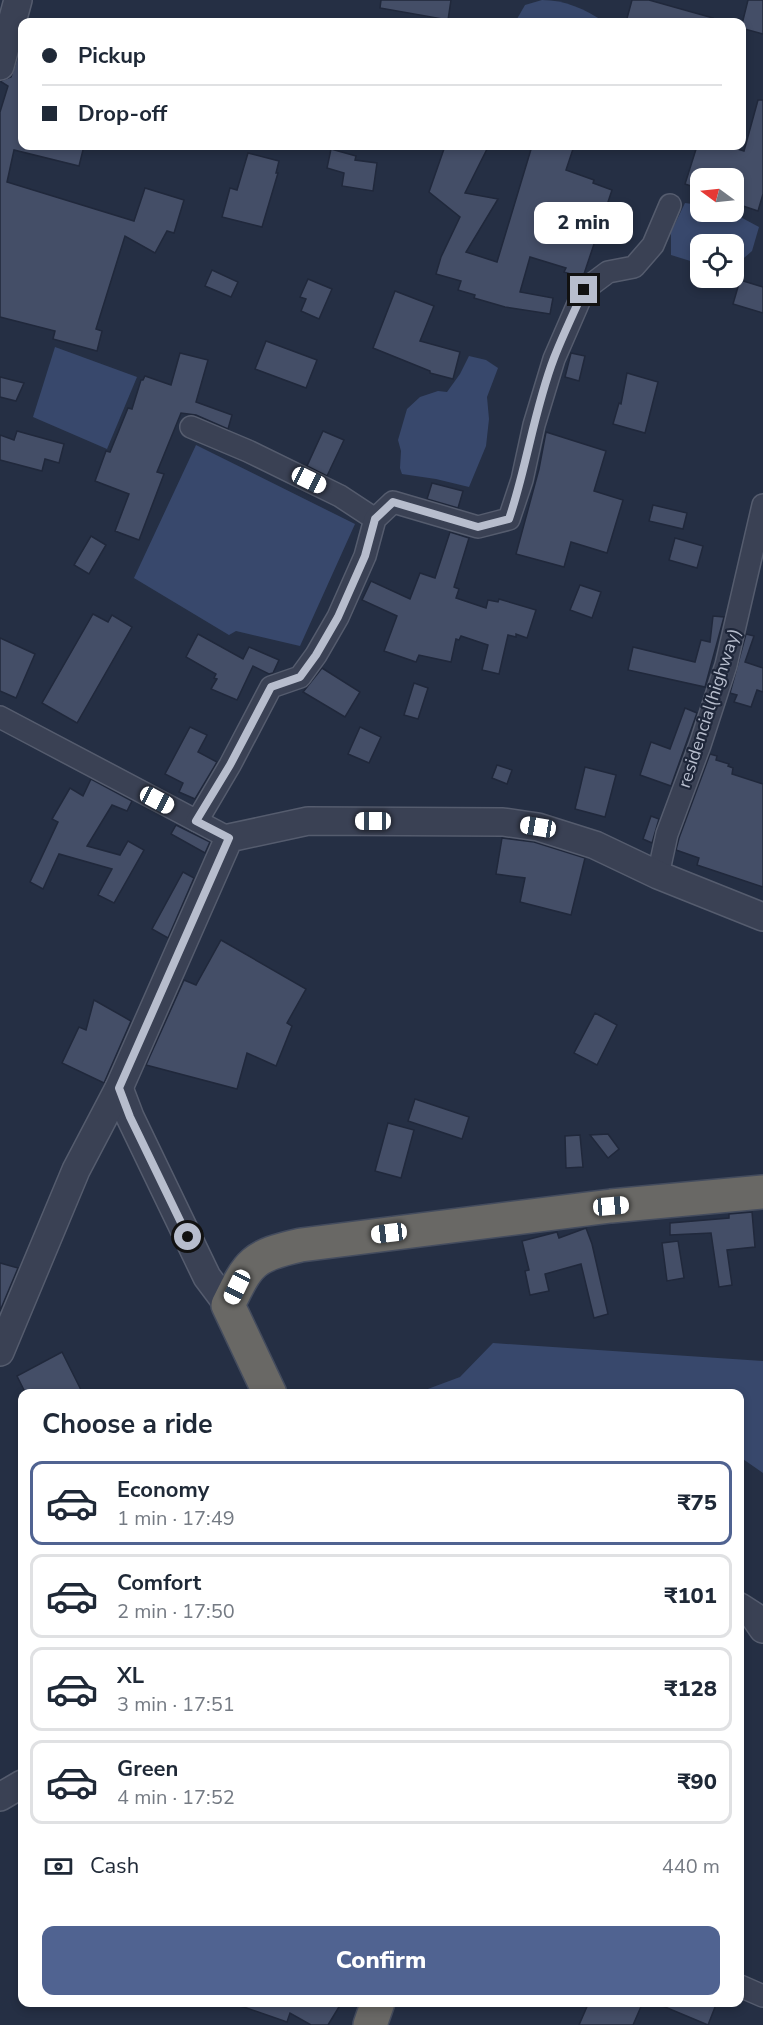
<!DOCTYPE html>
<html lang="en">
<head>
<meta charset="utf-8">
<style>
	:root { --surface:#fff; --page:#f6f6f7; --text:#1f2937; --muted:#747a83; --line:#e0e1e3; --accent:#506391 }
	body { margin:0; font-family:"Nunito Sans",sans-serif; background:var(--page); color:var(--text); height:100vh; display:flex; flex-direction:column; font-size:22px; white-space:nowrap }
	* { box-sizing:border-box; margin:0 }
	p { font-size:20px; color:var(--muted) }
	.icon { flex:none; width:33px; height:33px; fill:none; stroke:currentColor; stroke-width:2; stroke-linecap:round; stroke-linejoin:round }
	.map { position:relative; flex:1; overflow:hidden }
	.panel { position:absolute; left:18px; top:1389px; width:726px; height:618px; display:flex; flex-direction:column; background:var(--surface); border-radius:12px; box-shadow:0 3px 9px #0003 }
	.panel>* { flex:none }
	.hud { position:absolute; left:18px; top:18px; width:728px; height:132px; border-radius:12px; box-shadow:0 3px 9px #0003; display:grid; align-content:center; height:132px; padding:0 24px; background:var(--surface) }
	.needle { width:39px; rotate:285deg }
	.buttons { position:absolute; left:690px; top:168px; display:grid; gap:12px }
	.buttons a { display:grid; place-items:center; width:54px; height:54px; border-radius:12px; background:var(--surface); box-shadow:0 3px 9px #0003; font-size:30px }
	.end { position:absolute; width:27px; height:27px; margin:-14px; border:8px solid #b7bdcd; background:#111; box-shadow:0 0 0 3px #111 }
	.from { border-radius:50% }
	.bubble { position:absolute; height:42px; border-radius:12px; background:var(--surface); box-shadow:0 3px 9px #0003; font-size:20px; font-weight:800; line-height:42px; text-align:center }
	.car { position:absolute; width:18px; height:36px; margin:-18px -9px; border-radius:8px; box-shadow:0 0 4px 2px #0007; background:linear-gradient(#fff 24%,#345 0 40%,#fff 0 76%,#345 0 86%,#fff 0) }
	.hud b { display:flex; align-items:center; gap:21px; height:57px; font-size:22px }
	.hud b+b { border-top:2px solid var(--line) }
	.hud i { width:15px; height:15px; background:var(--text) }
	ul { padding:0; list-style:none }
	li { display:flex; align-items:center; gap:18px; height:84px; margin:0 12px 9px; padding:0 12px; border:3px solid var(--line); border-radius:12px }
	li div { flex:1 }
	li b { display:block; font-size:22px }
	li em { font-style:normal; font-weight:800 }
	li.active { border-color:var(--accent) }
	li>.icon { width:54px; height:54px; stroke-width:1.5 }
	h2 { padding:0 24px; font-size:27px; line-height:72px }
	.pay { display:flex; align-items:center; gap:15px; height:66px; padding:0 24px; font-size:22px }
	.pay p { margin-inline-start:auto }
	.action { display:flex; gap:12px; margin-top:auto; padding:12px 24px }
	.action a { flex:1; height:69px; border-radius:12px; background:var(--accent); color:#fff; font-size:24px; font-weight:800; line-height:69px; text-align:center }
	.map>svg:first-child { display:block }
	.water { fill:#38486c }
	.building { fill:#444e67; stroke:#20283b; stroke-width:1.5 }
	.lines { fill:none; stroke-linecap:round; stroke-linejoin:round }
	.minor-casing { stroke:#555c6e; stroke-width:24 }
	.tertiary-casing { stroke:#555c6e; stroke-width:30 }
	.trunk-casing { stroke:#444c5e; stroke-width:36 }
	.minor { stroke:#3a4154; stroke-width:21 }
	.tertiary { stroke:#3a4154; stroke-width:27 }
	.trunk { stroke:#696865; stroke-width:33 }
	.route { stroke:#b7bdcd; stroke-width:8 }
	.labels { text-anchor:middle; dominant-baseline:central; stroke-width:4.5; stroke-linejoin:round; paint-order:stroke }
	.street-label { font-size:18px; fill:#b7bdcd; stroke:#1e2639 }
</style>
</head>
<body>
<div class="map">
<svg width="763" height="2025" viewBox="0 0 763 2025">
	<rect width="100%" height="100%" fill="#252f44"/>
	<!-- water -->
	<g class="water">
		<path d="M542 0C565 0 585 9 604 22H518L517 19 525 5Z"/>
		<path d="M685 203 700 205V212H731L759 227 752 251 737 264H734V244H700V264L671 255V232Z"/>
		<path d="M55 347 137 377 107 449 33 417Z"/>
		<path d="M469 356 486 360 498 368 487 397 489 419 486 446 469 487 436 479 402 474 400 468 401 451 398 440 407 409 420 397 438 391 447 392 460 374Z"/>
		<path d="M196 445 355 524 300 646 236 631 229 635 134 578Z"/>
		<path d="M493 1343 763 1361V1473L740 1457V1394L417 1393 460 1377Z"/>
	</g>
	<!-- building -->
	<g class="building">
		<path d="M381 0H451L448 20 380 8Z"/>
		<path d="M632 0H649L713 18 712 22H626Z"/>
		<path d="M748 0H763V34L741 28Z"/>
		<path d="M22 43V146H84L79 166 14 150 7 182 134 221 145 188 184 200 174 233 167 231 155 253 125 236 96 329 102 331 97 351 53 339 55 331 0 317V112L8 86 0 81 11 77Z"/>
		<path d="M758 100H763V194L758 211 734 203V178H700V189L685 184 697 146H728L744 151Z"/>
		<path d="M445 146H476L487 149 465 193 498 199 466 252 497 262 532 146H574L566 170 594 180 593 183 612 190 584 274 580 277 564 272 566 268 530 257 520 292 553 298 550 314 505 307 474 298 475 295 458 290 461 281 436 274 441 257 460 217 429 192Z"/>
		<path d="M331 149 356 156 355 160 377 163 373 191 342 186 344 173 327 168Z"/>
		<path d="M248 153 279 161 276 173H278L262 227 222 217 230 188 237 190Z"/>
		<path d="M212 270 238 282 231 297 205 286Z"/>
		<path d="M308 279 332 289 319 319 301 311 306 299 300 297Z"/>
		<path d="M740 280 763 287V313L733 304Z"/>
		<path d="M395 291 434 306 420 341 460 352 453 379 430 373V371L373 348Z"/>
		<path d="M266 341 317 360 306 388 255 369Z"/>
		<path d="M180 353 208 360 196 402 232 415 228 429 196 415 181 413 157 472 164 474 139 540 115 531 129 494 95 481 106 451 110 452 128 408 132 409 141 380H143L145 376 171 385Z"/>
		<path d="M571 353 585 356 579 381 565 377Z"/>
		<path d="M627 373 658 382 645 433 613 424 619 403 621 404Z"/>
		<path d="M0 377 24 383 16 401 0 397Z"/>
		<path d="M17 431 64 444 59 463 45 459 42 471 0 460V435L14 440Z"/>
		<path d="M323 431 344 440 327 476 307 466Z"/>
		<path d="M546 432 606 451 594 491 623 500 607 553 571 542 564 567 516 554 539 469Z"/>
		<path d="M432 483 463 491 458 508 427 499Z"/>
		<path d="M653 505 687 513 683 529 649 521Z"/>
		<path d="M450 532 469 538 454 587 459 589 456 598 486 608 488 600 498 602 499 599 536 610 527 638 516 634V637L508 635 499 674 482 670 488 645 461 636 459 640 456 639 451 662 419 655 416 662 384 651 397 616 362 600 371 581 410 599 420 573 435 578Z"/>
		<path d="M91 536 106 545 89 574 74 565Z"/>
		<path d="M675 538 703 546 697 568 669 560Z"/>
		<path d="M580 585 601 592 592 618 570 610Z"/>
		<path d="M93 614 108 622 112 615 132 627 77 723 42 703Z"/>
		<path d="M713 616 724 617 705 687 628 670 633 647 695 662 701 640 710 642Z"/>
		<path d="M198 634 243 659 249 647 279 660 273 673 269 674 253 666 237 700 211 689 217 679 214 678 216 674 186 657Z"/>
		<path d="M746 634 754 636 745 662 763 668V692L757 690 751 707 734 702 737 695 730 693Z"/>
		<path d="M0 638 35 654 16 698 0 691Z"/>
		<path d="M322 668 360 692 345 717 303 692Z"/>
		<path d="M414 683 428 688 418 719 404 715Z"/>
		<path d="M685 708 697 713 671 786 640 775 651 742 670 749Z"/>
		<path d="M190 727 207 735 198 752 217 762 195 799 179 792 183 783 165 774Z"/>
		<path d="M360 727 381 737 369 763 348 754Z"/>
		<path d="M710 754 717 756 716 760 729 764 728 766 733 768 732 774 763 784V887L697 865 699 858 676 850 679 838Z"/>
		<path d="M497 765 512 770 507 784 492 778Z"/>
		<path d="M585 767 616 775 605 817 575 809Z"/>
		<path d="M91 779 132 801 127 811 112 805 87 846 120 855 128 841 144 850 114 903 98 895 112 869 59 854 43 889 30 882 58 822 52 819 70 788 83 796Z"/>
		<path d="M651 816 659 819 652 843 643 839Z"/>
		<path d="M176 825 210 842 205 853 171 834Z"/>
		<path d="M502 838 534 842 585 858 571 915 520 902 525 878 496 874Z"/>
		<path d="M183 872 194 878 168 938 152 929Z"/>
		<path d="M221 940 306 989 287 1023 292 1026 276 1066 247 1053 237 1089 146 1065 184 980 196 985Z"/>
		<path d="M94 1000 131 1021 104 1083 62 1063 79 1027 86 1030Z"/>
		<path d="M595 1013 617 1025 597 1065 574 1053Z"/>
		<path d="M415 1099 469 1117 462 1139 408 1121Z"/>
		<path d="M388 1123 414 1130 401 1178 375 1171Z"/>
		<path d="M608 1134 619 1149 608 1158 590 1135Z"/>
		<path d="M580 1135 583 1167 566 1168 565 1136Z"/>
		<path d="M752 1212 755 1247 727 1250 732 1285 719 1287 711 1233 670 1235V1223L729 1218V1214Z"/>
		<path d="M586 1228 592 1244 608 1314 594 1318 581 1264 545 1274 549 1291 530 1295 525 1271 529 1270 522 1241 557 1232 559 1238Z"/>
		<path d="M678 1241 684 1278 667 1281 662 1243Z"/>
		<path d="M0 1263 18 1268 0 1311Z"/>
		<path d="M62 1352 83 1394H26L17 1376Z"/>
		<path d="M239 2002H342L328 2025H311L290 2013 287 2022 238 2005Z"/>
		<path d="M589 2002H643L633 2025H579Z"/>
		<path d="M653 2002H717L708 2025Z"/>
	</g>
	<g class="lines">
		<!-- minor casing -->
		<g class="minor-casing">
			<g id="minor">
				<path d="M191 427 248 451 340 496 375 519"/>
				<path d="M0 717 229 838"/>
				<path d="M197 821 230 765 271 687 300 677 316 655 338 617 365 556 375 519 393 502 478 527 509 519 522 480 534 425 554 359 584 290 608 272 634 267 653 245 670 205"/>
				<path d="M658 875 667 834 700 745 726 665 763 505"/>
				<path d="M740 1986 763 1996"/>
			</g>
		</g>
		<!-- tertiary casing -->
		<g class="tertiary-casing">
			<g id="tertiary">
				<path d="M0 66 18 0"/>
				<path d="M119 1088 130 1117 207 1277 228 1305"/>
				<path d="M0 1352 76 1170 119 1088 229 838 308 821 503 822 538 827 595 845 658 875 763 917"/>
				<path d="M740 1607 754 1616 763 1629"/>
				<path d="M0 1797 22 1784"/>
			</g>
		</g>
		<!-- trunk casing -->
		<g class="trunk-casing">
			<g id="trunk">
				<path d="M270 1394 228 1305C249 1262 252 1256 301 1245L611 1206 763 1192"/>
				<path d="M370 2025 378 2002"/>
			</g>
		</g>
		<!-- minor -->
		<use href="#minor" class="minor"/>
		<!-- tertiary -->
		<use href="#tertiary" class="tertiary"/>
		<!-- trunk -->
		<use href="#trunk" class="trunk"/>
	</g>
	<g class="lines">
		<!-- route -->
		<path class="route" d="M188 1237 130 1117 119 1088 229 838 196 821 230 765 271 687 300 677 316 655 338 617 365 556 375 519 393 502 478 527 509 519C527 466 534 410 554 358 563 335 574 312 584 290"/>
	</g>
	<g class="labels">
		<!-- street labels -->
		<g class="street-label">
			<text transform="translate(709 708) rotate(-72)">residencial(highway)</text>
		</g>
	</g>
</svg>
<div class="buttons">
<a><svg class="needle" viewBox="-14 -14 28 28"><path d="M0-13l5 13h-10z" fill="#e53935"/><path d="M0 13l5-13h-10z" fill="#747a83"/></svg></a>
<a><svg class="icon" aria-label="locate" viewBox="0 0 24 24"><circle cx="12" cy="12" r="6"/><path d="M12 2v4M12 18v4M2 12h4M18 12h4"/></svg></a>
</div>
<i class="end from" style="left:188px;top:1237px"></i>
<i class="end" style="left:584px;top:290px"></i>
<div class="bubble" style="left:534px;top:202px;width:99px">2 min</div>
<i class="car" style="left:309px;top:480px;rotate:116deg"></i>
<i class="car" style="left:157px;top:800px;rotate:118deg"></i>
<i class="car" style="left:373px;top:821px;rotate:270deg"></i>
<i class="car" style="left:538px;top:827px;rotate:279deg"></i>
<i class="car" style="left:611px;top:1206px;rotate:85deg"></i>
<i class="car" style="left:389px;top:1233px;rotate:263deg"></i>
<i class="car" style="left:237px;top:1287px;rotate:206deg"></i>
<div class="hud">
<b><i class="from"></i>Pickup</b>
<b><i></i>Drop-off</b>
</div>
<section class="panel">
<h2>Choose a ride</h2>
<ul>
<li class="active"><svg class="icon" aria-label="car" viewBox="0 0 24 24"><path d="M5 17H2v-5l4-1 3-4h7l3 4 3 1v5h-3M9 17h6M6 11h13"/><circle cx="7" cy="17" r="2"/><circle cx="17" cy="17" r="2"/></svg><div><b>Economy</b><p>1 min · 17:49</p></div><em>₹75</em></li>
<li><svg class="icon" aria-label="car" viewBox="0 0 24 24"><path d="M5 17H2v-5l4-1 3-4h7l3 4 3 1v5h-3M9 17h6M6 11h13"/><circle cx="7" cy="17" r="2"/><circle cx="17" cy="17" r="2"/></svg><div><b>Comfort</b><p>2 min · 17:50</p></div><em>₹101</em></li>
<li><svg class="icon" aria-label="car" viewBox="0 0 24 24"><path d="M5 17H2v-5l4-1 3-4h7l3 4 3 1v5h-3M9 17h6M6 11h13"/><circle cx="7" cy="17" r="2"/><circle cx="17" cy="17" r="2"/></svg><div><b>XL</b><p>3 min · 17:51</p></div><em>₹128</em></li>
<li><svg class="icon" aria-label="car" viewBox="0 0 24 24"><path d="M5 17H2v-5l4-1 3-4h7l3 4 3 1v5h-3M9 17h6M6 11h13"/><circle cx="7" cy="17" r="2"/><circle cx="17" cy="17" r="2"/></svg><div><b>Green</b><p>4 min · 17:52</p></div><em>₹90</em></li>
</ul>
<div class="pay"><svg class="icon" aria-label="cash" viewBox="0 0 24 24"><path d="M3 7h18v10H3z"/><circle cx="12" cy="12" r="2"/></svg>Cash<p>440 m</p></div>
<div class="action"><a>Confirm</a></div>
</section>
</div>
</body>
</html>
